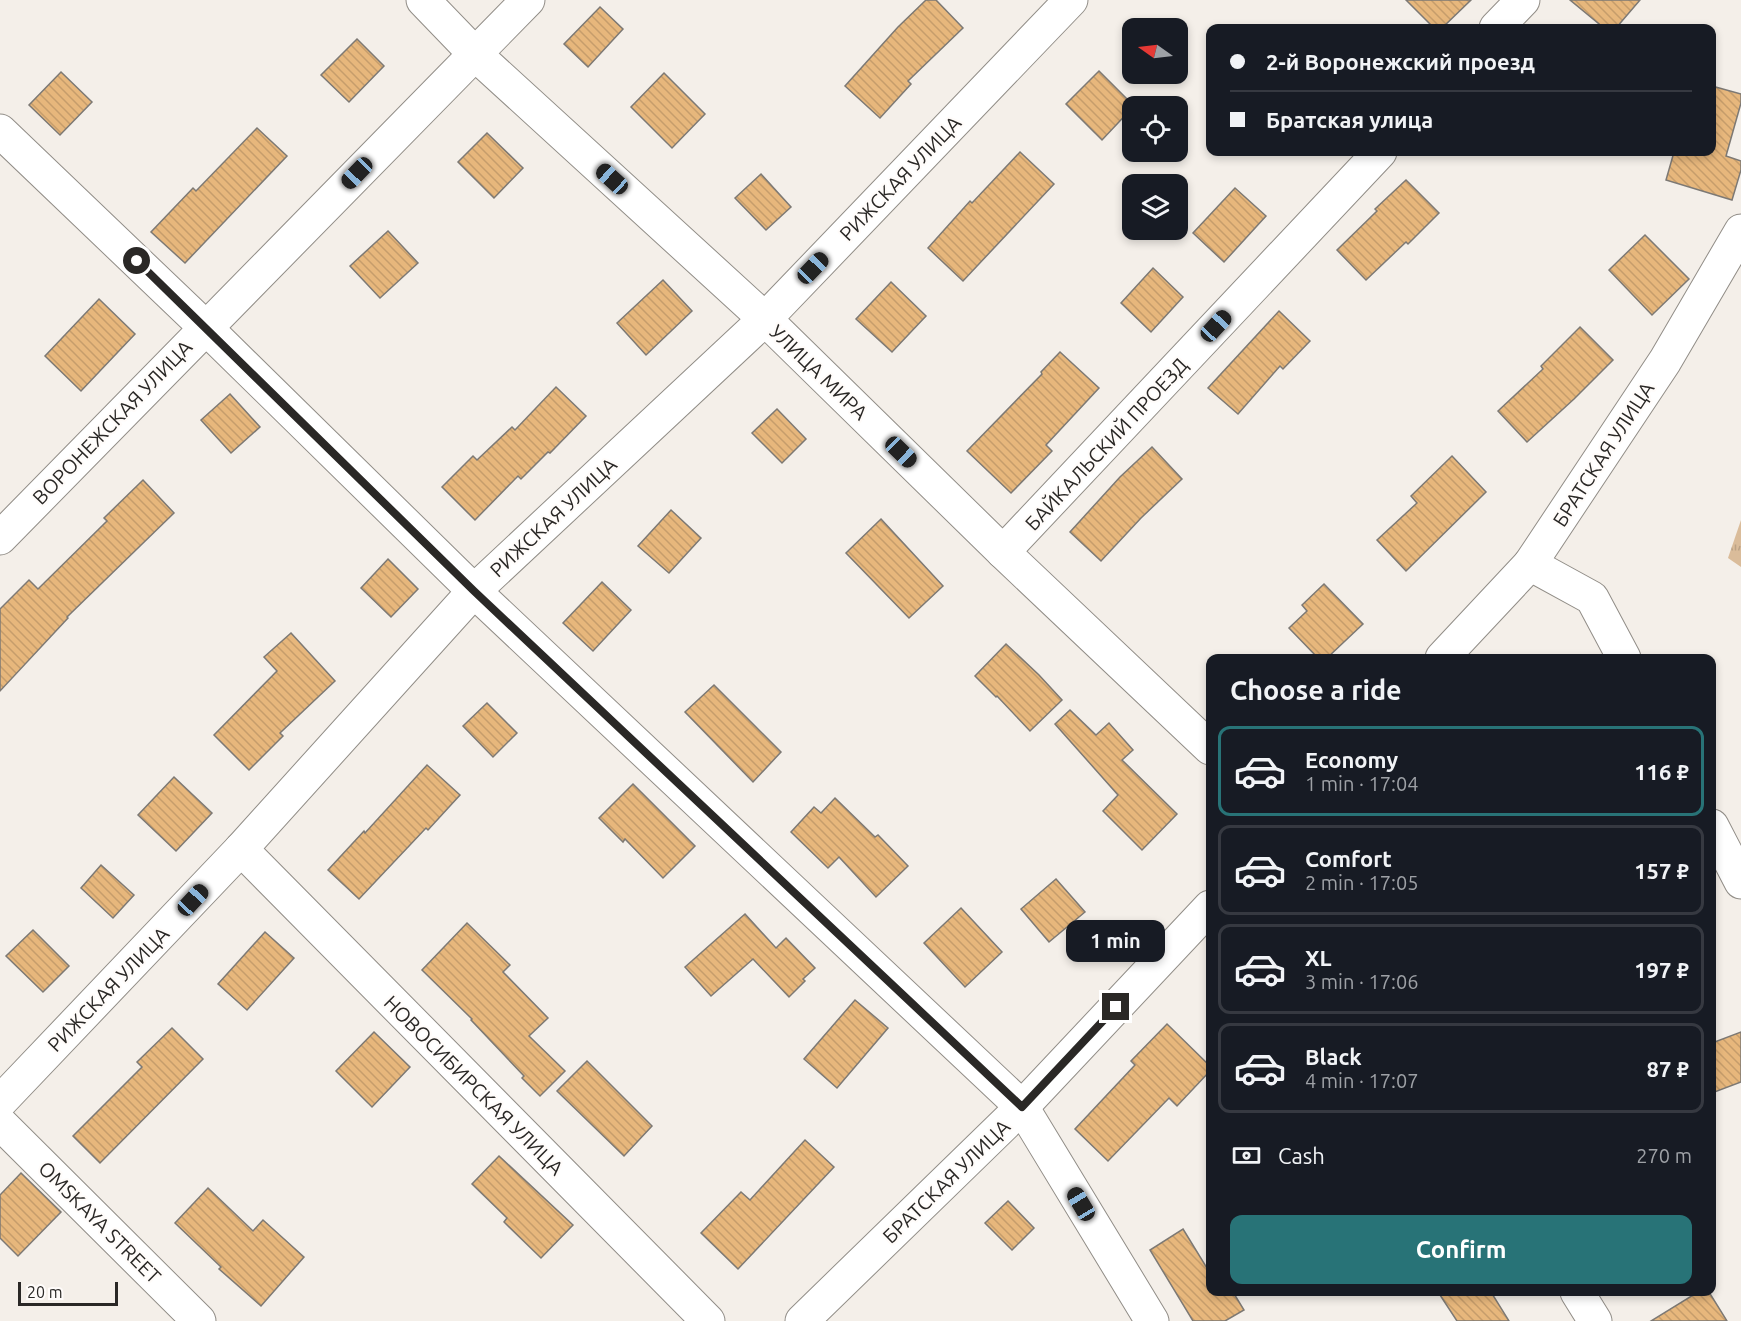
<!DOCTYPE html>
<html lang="en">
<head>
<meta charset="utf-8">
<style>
	:root { --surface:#171b24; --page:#20242c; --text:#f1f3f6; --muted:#9ea1a6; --line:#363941; --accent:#287377 }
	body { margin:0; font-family:Ubuntu,sans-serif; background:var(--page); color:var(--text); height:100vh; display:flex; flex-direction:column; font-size:22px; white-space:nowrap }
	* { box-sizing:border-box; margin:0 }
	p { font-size:20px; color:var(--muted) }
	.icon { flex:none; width:33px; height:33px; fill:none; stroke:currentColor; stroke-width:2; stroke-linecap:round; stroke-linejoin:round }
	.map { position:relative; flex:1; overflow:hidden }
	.side { position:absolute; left:1206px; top:654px; width:510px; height:642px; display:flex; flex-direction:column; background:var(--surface); border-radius:12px; box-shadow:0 3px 9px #0003 }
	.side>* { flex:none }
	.top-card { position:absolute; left:1206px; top:24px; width:510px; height:132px; border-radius:12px; box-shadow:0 3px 9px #0003; display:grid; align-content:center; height:132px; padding:0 24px; background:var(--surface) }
	.needle { width:39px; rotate:284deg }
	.tools { position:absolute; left:1122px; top:18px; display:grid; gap:12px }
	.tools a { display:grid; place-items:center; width:66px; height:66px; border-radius:12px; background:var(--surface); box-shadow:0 3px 9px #0003; font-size:30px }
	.scale { position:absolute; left:18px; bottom:15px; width:100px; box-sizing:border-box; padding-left:6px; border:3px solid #2a2826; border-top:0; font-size:16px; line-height:21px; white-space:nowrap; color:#2a2826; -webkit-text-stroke:4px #fffcfa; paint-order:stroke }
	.end { position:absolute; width:27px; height:27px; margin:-14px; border:8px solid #2a2826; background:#fff; box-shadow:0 0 0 3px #fff }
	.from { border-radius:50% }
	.bubble { position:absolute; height:42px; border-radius:12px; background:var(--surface); box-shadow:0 3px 9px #0003; font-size:20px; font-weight:700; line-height:42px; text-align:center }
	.car { position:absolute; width:18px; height:36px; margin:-18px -9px; border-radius:8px; box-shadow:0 0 4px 2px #0007; background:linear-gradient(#222 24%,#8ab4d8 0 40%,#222 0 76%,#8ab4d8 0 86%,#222 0) }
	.top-card b { display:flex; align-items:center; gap:21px; height:57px; font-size:22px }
	.top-card b+b { border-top:2px solid var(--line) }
	.top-card i { width:15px; height:15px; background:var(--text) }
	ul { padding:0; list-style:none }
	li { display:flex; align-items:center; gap:18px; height:90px; margin:0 12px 9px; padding:0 12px; border:3px solid var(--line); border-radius:12px }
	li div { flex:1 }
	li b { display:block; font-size:22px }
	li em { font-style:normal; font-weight:700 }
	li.on { border-color:var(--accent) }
	li>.icon { width:54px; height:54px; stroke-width:1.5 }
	h2 { padding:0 24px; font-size:27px; line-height:72px }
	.pay { display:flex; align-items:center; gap:15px; height:66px; padding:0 24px; font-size:22px }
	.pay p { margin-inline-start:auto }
	.button { display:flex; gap:12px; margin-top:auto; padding:12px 24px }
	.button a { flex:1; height:69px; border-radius:12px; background:var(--accent); color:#fff; font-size:24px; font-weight:700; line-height:69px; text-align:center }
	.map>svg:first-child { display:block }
	.grass { fill:url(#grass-tufts) }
	.building { fill:url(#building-back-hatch); stroke:#7d7974; stroke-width:1.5 }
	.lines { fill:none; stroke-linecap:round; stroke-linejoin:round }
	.minor-casing { stroke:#918d87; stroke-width:35 }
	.minor { stroke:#fff; stroke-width:33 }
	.route { stroke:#2a2826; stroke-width:8 }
	.labels { text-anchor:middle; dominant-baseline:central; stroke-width:4.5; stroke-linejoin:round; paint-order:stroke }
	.street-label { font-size:20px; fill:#2a2826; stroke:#fffcfa }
</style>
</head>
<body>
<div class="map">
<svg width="1741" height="1321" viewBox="0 0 1741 1321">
	<defs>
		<pattern id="grass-tufts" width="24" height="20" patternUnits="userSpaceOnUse" patternTransform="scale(1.5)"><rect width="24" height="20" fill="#dabc9a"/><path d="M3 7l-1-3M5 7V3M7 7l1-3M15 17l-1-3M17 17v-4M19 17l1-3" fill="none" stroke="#bba285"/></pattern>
		<pattern id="building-back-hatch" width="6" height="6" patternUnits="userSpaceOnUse" patternTransform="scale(1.5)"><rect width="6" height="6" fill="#e7b77c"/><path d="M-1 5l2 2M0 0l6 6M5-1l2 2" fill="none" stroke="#c69d6b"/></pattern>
	</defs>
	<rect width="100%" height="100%" fill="#f4efe9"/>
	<!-- grass -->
	<path class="grass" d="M1741 520V567L1728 558Z"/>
	<!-- building -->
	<g class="building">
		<path d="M926 0H936L963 28 908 81 911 84 880 118 845 86 898 27Z"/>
		<path d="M1406 0H1471L1442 28H1434Z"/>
		<path d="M1570 0H1640L1616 28H1604Z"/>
		<path d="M600 7 623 29 588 67 564 44Z"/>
		<path d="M357 39 384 66 349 102 321 75Z"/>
		<path d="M1099 71 1134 106 1102 140 1066 104Z"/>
		<path d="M61 72 92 102 60 135 29 105Z"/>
		<path d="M664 73 705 114 672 148 631 107Z"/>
		<path d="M1712 86 1741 94V103L1726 156 1741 161V170L1732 200 1666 180 1674 152H1712Z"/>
		<path d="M257 128 287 156 185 263 151 232 193 188 196 191Z"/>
		<path d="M487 133 523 168 494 198 458 162Z"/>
		<path d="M1020 152 1054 184 963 281 928 248 970 201 972 203Z"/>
		<path d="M761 174 791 207 766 230 735 198Z"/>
		<path d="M1406 180 1439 213 1408 244 1406 242 1366 280 1337 250 1377 211 1375 209Z"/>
		<path d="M1235 188 1266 216 1224 262 1193 233Z"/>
		<path d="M388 231 418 263 380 298 350 266Z"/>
		<path d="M1645 235 1689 279 1652 315 1609 270Z"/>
		<path d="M1153 268 1183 297 1151 332 1121 303Z"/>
		<path d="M663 280 692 311 646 355 617 323Z"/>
		<path d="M891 282 926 316 892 352 856 319Z"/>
		<path d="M99 299 135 334 81 391 45 356Z"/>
		<path d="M1279 311 1310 341 1283 369 1280 366 1238 414 1208 388Z"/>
		<path d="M1580 327 1613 360 1574 399 1527 442 1498 411 1543 369 1541 366Z"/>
		<path d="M1060 352 1099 388 1046 445 1052 451 1011 493 967 451 1042 374 1041 372Z"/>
		<path d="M556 387 586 416 550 453 548 452 521 479 518 476 475 520 442 487 473 456 477 460 512 427 515 430Z"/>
		<path d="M230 394 260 427 231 453 201 420Z"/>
		<path d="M777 409 806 439 782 463 752 433Z"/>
		<path d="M1152 447 1182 479 1141 518 1101 561 1070 532 1120 477Z"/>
		<path d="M1452 456 1486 492 1406 571 1377 540 1417 503 1411 496Z"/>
		<path d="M143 480 174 513 67 617 68 618 0 691V609L29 580 38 589 107 521 104 518Z"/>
		<path d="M671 510 701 538 669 573 638 546Z"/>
		<path d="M881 519 943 586 909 618 846 553Z"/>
		<path d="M388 559 418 589 391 617 361 588Z"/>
		<path d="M602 582 631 610 593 651 563 623Z"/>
		<path d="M1324 584 1363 624 1327 658H1318L1289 628 1307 611 1302 605Z"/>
		<path d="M291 633 335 681 280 733 283 736 249 770 214 735 277 671 264 657Z"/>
		<path d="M1006 644 1039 675 1062 700 1030 731 997 696 996 697 975 676Z"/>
		<path d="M714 685 781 752 753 782 685 712Z"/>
		<path d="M487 703 517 733 493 757 463 726Z"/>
		<path d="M1070 710 1096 735 1109 723 1133 750 1122 760 1177 814 1142 850 1103 811 1118 795 1055 724Z"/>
		<path d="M427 765 460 795 428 830 426 828 359 899 328 870 364 831 365 833Z"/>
		<path d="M174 777 212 813 176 851 138 815Z"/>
		<path d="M633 784 695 846 663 878 625 839 623 842 599 818Z"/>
		<path d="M835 798 875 837 878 835 908 866 876 897 839 857 828 868 791 832 814 807 821 813Z"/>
		<path d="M101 865 134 895 113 918 81 888Z"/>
		<path d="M1056 879 1085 912 1049 942 1021 909Z"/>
		<path d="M961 908 1002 952 965 987 924 943Z"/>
		<path d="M745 914 776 948 786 938 815 968 803 979 805 981 789 997 753 959 711 996 685 967Z"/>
		<path d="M467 923 510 965 503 972 548 1018 529 1036 565 1071 540 1096 522 1078 524 1076 471 1020 472 1019 422 970Z"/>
		<path d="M33 930 69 966 43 992 6 956Z"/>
		<path d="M265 932 294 958 247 1010 218 984Z"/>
		<path d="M855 1000 888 1028 837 1088 804 1059Z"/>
		<path d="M1167 1024 1210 1066V1071L1177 1106 1169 1098 1108 1161 1075 1129 1135 1065 1131 1061Z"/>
		<path d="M172 1028 203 1059 100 1163 73 1136 142 1067 137 1062Z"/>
		<path d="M374 1032 410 1067 372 1107 336 1071Z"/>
		<path d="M1741 1032V1082L1712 1093V1043Z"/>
		<path d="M587 1061 652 1126 624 1156 557 1091Z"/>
		<path d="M805 1140 834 1167 738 1269 701 1233 741 1192 750 1200Z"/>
		<path d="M499 1156 573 1225 541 1258 504 1222 507 1218 472 1184Z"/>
		<path d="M21 1173 61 1212 18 1256 0 1238V1195Z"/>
		<path d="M208 1188 253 1231 263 1220 304 1257 261 1306 219 1269 221 1267 175 1223Z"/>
		<path d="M1008 1201 1034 1228 1012 1250 985 1223Z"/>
		<path d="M1183 1229 1210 1273V1292H1233L1244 1310 1225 1321H1193L1150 1250Z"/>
		<path d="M1438 1292H1491L1509 1321H1457Z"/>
		<path d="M1698 1292H1709L1727 1321H1651Z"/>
	</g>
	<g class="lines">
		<!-- minor casing -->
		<g class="minor-casing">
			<g id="minor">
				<path d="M423 0 475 54 765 319 1003 552 1210 748"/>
				<path d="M1496 28 1523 0"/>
				<path d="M0 131 205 327 474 591 1022 1107 1152 1321"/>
				<path d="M0 538 528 0"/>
				<path d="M1003 552 1380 152"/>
				<path d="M1530 564 1592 598 1624 658"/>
				<path d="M1442 658 1530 564 1665 361 1741 231"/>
				<path d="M1712 826 1741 882"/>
				<path d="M241 849 708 1321"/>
				<path d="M0 1102 241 849 474 591 765 319 1071 0"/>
				<path d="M0 1123 199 1321"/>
				<path d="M1577 1292 1595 1321"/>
				<path d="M802 1321 1022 1107 1210 907"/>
			</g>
		</g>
		<!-- minor -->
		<use href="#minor" class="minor"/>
	</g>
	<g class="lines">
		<!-- route -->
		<path class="route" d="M137 261 474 591 1022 1107 1116 1007"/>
	</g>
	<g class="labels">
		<!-- street labels -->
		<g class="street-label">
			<text transform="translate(900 178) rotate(-46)">РИЖСКАЯ УЛИЦА</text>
			<text transform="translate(819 372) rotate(44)">УЛИЦА МИРА</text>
			<text transform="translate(112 422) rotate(-46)">ВОРОНЕЖСКАЯ УЛИЦА</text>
			<text transform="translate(1106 444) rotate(-47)">БАЙКАЛЬСКИЙ ПРОЕЗД</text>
			<text transform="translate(1603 454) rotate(-57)">БРАТСКАЯ УЛИЦА</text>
			<text transform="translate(553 517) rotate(-43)">РИЖСКАЯ УЛИЦА</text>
			<text transform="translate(108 989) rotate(-46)">РИЖСКАЯ УЛИЦА</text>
			<text transform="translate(474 1085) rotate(45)">НОВОСИБИРСКАЯ УЛИЦА</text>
			<text transform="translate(946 1181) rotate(-44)">БРАТСКАЯ УЛИЦА</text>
			<text transform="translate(100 1222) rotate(45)">OMSKAYA STREET</text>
		</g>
	</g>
</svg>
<div class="tools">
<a><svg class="needle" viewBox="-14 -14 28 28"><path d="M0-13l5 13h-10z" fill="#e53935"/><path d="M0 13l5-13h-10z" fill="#9ea1a6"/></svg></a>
<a><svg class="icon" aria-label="locate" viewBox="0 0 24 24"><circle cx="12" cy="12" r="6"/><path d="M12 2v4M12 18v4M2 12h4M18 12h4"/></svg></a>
<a><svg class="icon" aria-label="layers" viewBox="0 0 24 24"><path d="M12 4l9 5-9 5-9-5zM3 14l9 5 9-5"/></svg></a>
</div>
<div class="scale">20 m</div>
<i class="end from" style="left:137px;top:261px"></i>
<i class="end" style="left:1116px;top:1007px"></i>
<div class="bubble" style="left:1066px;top:920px;width:99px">1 min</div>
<i class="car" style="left:357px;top:173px;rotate:224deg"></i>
<i class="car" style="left:612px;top:179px;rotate:312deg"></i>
<i class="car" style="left:813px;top:268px;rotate:44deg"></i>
<i class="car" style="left:1216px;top:326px;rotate:43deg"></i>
<i class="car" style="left:901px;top:452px;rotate:134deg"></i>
<i class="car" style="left:193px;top:900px;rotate:43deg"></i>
<i class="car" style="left:1081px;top:1204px;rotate:329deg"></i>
<div class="top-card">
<b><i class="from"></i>2-й Воронежский проезд</b>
<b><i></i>Братская улица</b>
</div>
<section class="side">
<h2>Choose a ride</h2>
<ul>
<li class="on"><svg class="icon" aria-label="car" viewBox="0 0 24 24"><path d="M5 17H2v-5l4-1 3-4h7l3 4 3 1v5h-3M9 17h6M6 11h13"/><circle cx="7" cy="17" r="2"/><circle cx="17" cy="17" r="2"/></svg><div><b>Economy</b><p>1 min · 17:04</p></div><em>116 ₽</em></li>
<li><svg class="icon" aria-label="car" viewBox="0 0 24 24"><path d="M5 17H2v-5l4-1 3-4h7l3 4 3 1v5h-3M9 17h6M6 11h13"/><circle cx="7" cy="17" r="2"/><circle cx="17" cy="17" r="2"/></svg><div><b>Comfort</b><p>2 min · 17:05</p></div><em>157 ₽</em></li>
<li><svg class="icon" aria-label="car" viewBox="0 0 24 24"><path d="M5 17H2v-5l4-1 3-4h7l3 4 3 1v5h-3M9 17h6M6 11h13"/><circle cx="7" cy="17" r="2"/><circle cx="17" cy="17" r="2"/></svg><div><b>XL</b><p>3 min · 17:06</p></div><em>197 ₽</em></li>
<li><svg class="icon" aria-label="car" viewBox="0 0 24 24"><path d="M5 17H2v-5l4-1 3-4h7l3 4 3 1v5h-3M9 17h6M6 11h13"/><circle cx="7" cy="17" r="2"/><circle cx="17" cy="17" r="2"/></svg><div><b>Black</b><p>4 min · 17:07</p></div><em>87 ₽</em></li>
</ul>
<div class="pay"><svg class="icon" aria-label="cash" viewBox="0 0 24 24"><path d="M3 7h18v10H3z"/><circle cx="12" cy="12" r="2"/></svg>Cash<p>270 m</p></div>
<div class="button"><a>Confirm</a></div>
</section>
</div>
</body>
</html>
